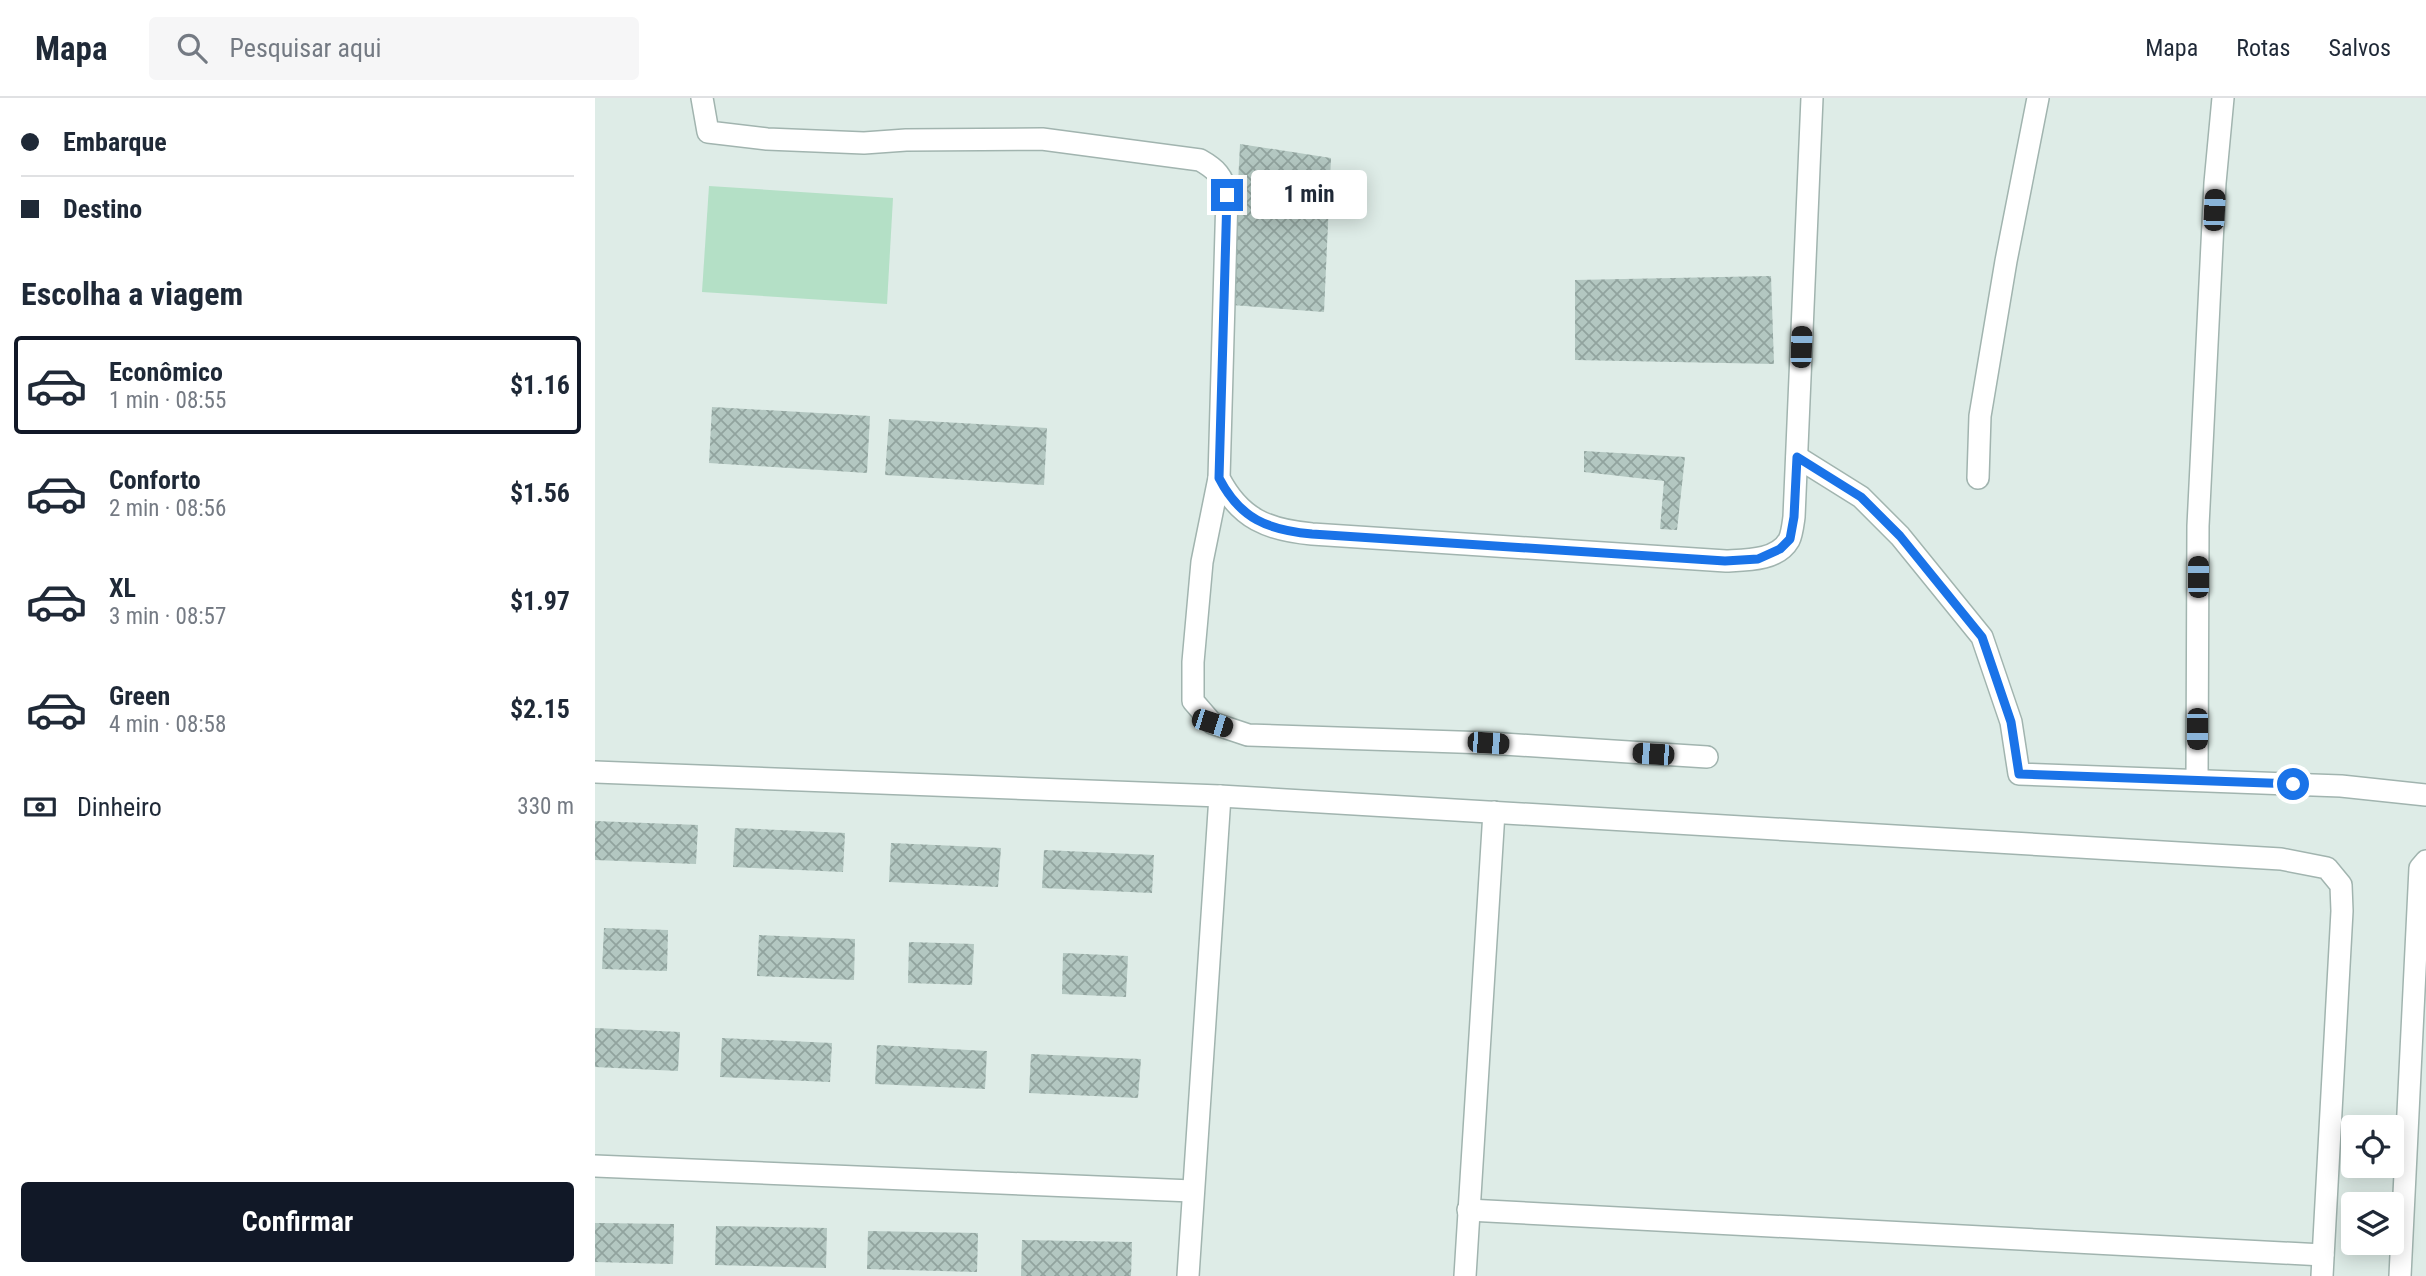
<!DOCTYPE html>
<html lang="pt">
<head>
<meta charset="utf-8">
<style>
	:root { --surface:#fff; --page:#f6f6f7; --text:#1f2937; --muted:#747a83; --line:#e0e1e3; --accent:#111827 }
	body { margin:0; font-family:"Roboto Condensed",sans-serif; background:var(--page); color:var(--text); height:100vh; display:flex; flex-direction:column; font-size:26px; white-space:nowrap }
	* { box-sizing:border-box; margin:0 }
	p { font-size:23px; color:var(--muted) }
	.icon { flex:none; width:38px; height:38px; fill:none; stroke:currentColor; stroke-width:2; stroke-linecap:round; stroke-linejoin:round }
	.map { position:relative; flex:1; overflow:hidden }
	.panel { display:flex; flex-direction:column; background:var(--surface); width:595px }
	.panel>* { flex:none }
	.banner { display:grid; align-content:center; height:154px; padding:0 21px; background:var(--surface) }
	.buttons { position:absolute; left:1746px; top:1017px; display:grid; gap:14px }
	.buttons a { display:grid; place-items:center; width:63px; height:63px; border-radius:7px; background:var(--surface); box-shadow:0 4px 18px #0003; font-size:35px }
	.end { position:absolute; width:32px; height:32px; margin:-16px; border:9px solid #1a73e8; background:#fff; box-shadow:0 0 0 4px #fff }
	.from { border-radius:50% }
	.bubble { position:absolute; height:49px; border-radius:7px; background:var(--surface); box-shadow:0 4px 18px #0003; font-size:23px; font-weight:700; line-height:49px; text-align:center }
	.car { position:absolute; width:21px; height:42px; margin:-21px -10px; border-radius:9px; box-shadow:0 0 5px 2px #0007; background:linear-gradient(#222 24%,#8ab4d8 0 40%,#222 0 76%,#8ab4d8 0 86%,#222 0) }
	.banner b { display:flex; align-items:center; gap:24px; height:66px; font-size:26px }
	.banner b+b { border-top:2px solid var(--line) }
	.banner i { width:18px; height:18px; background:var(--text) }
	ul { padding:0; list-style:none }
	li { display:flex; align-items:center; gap:21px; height:98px; margin:0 14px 10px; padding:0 7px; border:4px solid transparent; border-radius:7px }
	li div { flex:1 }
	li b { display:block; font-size:26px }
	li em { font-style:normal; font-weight:700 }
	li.active { border-color:var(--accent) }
	li>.icon { width:63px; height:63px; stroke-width:1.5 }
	h2 { padding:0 21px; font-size:32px; line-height:84px }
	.pay { display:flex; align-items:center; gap:18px; height:77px; padding:0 21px; font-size:26px }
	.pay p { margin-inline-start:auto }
	.cta { display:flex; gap:14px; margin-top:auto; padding:14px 21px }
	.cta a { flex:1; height:80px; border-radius:7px; background:var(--accent); color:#fff; font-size:28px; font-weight:700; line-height:80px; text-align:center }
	header { display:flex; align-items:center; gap:42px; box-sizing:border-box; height:98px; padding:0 35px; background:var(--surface); border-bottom:2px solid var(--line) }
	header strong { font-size:33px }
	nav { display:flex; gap:38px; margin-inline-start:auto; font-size:24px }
	.search { width:490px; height:63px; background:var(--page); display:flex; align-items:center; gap:18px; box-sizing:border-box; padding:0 24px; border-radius:7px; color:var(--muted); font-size:26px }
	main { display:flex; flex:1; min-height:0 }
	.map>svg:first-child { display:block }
	.garden { fill:#b4e0c6 }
	.building { fill:url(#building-cross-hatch) }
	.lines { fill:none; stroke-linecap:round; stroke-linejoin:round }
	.minor-casing { stroke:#a1b4af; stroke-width:24 }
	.minor { stroke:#fff; stroke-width:21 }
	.route { stroke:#1a73e8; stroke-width:9 }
</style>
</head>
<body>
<header>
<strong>Mapa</strong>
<div class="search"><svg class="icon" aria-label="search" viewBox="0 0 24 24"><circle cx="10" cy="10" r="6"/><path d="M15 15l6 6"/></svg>Pesquisar aqui</div>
<nav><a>Mapa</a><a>Rotas</a><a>Salvos</a></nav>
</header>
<main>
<section class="panel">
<div class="banner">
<b><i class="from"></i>Embarque</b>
<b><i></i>Destino</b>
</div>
<h2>Escolha a viagem</h2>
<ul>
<li class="active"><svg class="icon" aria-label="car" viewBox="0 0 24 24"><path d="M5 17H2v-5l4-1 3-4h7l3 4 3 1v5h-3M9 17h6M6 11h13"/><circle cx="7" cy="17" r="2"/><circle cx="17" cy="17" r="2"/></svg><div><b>Econômico</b><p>1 min · 08:55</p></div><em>$1.16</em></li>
<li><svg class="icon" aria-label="car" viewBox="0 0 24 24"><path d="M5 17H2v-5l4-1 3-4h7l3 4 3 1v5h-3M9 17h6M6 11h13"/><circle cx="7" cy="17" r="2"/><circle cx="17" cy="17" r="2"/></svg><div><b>Conforto</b><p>2 min · 08:56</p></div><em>$1.56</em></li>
<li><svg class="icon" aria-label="car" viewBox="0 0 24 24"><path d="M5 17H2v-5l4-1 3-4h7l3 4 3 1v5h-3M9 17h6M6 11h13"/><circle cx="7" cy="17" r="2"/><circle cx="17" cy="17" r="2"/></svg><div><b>XL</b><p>3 min · 08:57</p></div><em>$1.97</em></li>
<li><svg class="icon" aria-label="car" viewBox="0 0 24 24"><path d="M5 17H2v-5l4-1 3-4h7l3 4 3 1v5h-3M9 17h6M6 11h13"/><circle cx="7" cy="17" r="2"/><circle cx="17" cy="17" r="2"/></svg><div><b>Green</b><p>4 min · 08:58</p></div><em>$2.15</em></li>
</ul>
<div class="pay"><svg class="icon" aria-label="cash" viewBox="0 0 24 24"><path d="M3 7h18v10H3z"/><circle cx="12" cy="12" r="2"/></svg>Dinheiro<p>330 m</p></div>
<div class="cta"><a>Confirmar</a></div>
</section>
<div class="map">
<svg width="1831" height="1178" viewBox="0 0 1831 1178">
	<defs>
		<pattern id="building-cross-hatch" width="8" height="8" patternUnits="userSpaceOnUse" patternTransform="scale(1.75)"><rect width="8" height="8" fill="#b3c7c1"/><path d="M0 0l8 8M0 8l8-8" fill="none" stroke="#91a39e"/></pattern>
	</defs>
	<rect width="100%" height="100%" fill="#deece7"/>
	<!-- garden -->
	<path class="garden" d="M114 88 298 100 292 206 107 194Z"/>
	<!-- building -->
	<g class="building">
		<path d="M645 46 736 60 729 214 637 207Z"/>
		<path d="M1176 178 1179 266 980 262V182Z"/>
		<path d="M117 309 275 318 272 375 114 365Z"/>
		<path d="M294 321 452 330 449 387 290 377Z"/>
		<path d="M989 353 1090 359 1082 432 1065 431 1069 383 989 374Z"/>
		<path d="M0 723 103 727 101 766 0 762Z"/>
		<path d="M140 730 250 735 248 774 138 769Z"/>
		<path d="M296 745 406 750 403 789 294 784Z"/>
		<path d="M449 752 559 757 557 795 447 790Z"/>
		<path d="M9 830 73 832 72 873 7 871Z"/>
		<path d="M164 837 260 841 259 882 162 878Z"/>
		<path d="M314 844 379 846 377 887 313 885Z"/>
		<path d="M468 855 533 858 531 899 467 896Z"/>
		<path d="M0 930 85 934 83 973 0 969Z"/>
		<path d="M127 940 237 945 235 984 125 979Z"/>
		<path d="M282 947 392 953 390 991 280 986Z"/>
		<path d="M436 956 546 961 543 1000 434 995Z"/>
		<path d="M0 1125 79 1126 78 1166 0 1164Z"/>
		<path d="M121 1128 232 1130 231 1170 120 1167Z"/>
		<path d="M273 1133 383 1135 382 1174 272 1171Z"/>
		<path d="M427 1142 537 1144 536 1178H426Z"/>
	</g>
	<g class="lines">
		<!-- minor casing -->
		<g class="minor-casing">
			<g id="minor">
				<path d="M107 0 113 34 172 41 269 45 311 42 447 41 605 62C621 71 628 78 632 97L624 380C645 421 673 432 717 436L1131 463C1151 462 1182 463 1194 442 1197 436 1198 426 1199 419L1217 0"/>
				<path d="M1202 359 1266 399 1305 438 1387 539 1416 624 1424 676 1746 688 1831 697"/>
				<path d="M624 380 607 464 598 564V603L617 625 653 637 893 645 1112 659"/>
				<path d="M1383 380 1385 318 1411 163 1443 0"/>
				<path d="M0 674 625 698 1686 761 1732 770 1746 787 1747 813 1727 1178"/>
				<path d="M1602 682 1603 428 1620 85 1628 0"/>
				<path d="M0 1068 597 1093"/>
				<path d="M873 1112 1728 1157"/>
				<path d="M593 1178 625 698"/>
				<path d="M870 1178 899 714"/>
				<path d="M1805 1178 1825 770 1831 763"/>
			</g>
		</g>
		<!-- minor -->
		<use href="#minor" class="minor"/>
	</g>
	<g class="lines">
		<!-- route -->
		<path class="route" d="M632 97 624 380C645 421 673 432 717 436L1130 463 1163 461 1185 451 1195 441 1199 419 1202 359 1266 399 1305 438 1387 539 1416 624 1424 676 1698 686"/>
	</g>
</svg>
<div class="buttons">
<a><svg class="icon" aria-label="locate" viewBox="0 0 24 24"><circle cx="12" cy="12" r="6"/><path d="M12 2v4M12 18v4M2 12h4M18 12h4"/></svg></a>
<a><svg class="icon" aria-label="layers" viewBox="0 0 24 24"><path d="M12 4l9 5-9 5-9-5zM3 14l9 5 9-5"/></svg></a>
</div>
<i class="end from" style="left:1698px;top:686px"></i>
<i class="end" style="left:632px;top:97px"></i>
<div class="bubble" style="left:656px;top:72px;width:116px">1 min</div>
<i class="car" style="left:1619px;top:112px;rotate:3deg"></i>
<i class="car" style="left:1206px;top:249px;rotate:2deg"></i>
<i class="car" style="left:1603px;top:479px;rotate:0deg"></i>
<i class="car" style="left:617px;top:625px;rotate:108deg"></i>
<i class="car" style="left:1602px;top:631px;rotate:180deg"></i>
<i class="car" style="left:893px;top:645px;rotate:94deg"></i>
<i class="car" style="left:1058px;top:656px;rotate:274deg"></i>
</div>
</main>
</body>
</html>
